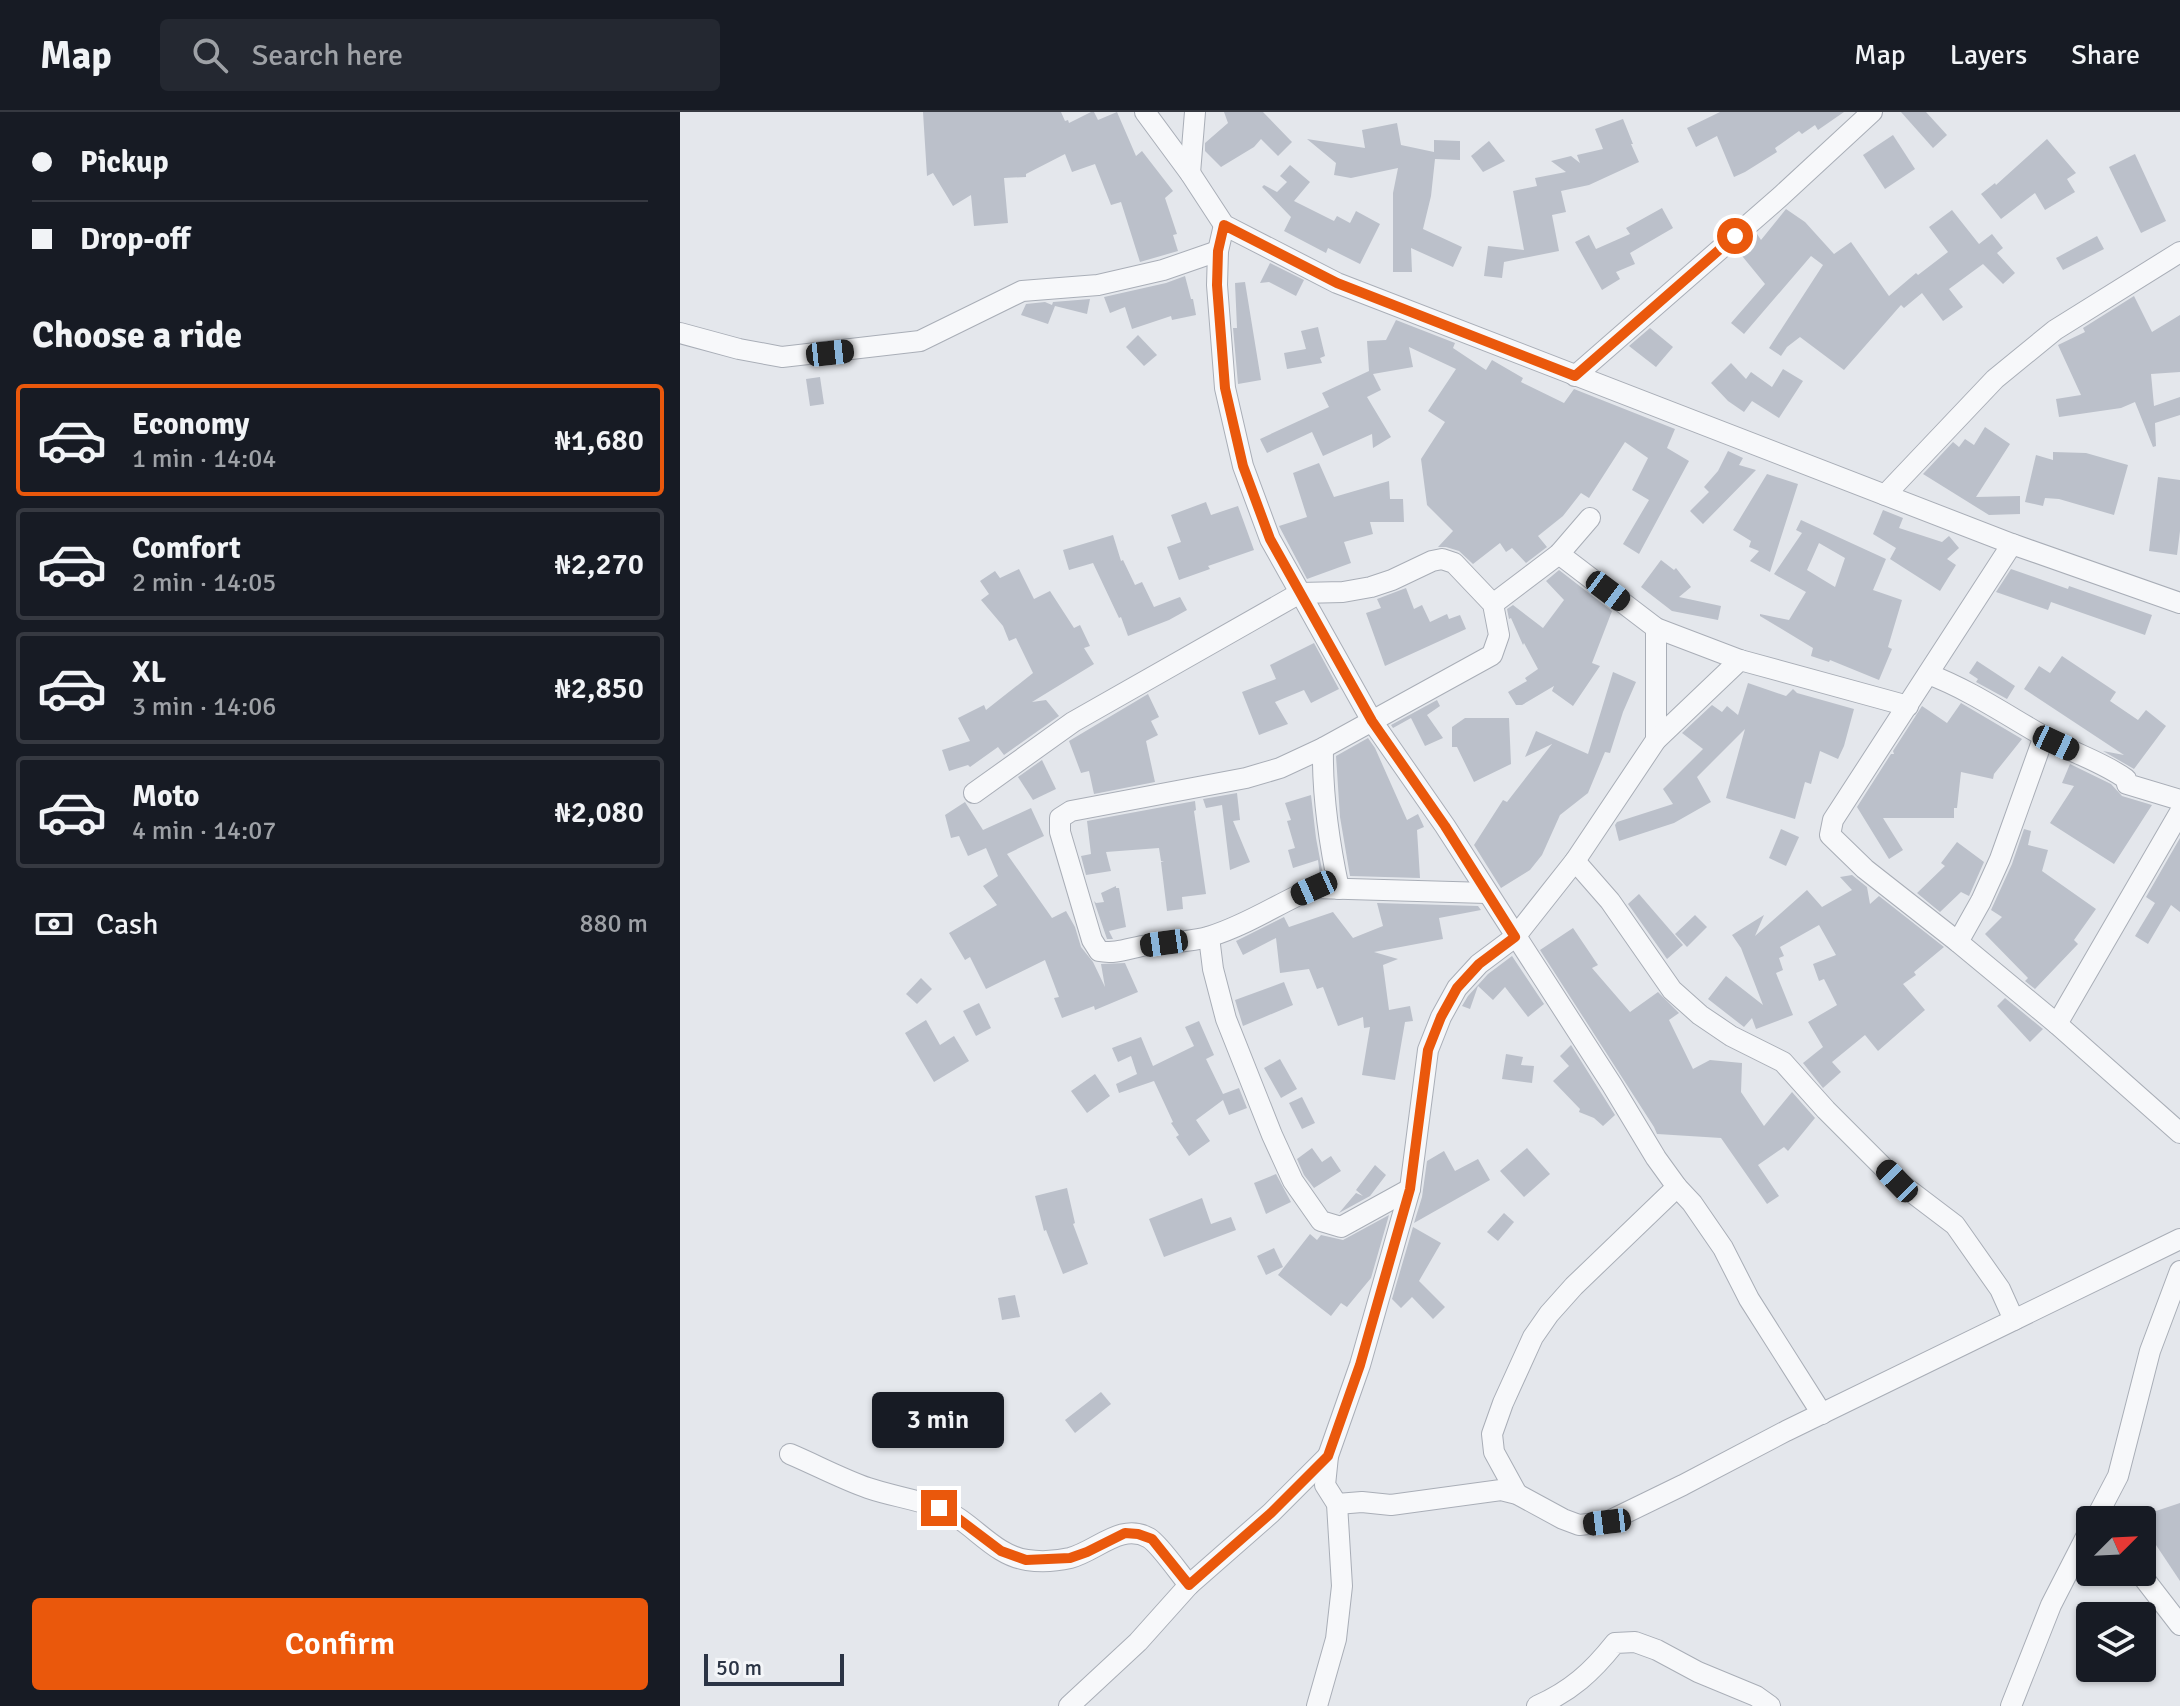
<!DOCTYPE html>
<html lang="en">
<head>
<meta charset="utf-8">
<style>
	:root { --surface:#171b24; --page:#242831; --text:#f1f3f6; --muted:#9ea1a6; --line:#363941; --accent:#ea580c }
	body { margin:0; font-family:Signika,sans-serif; background:var(--page); color:var(--text); height:100vh; display:flex; flex-direction:column; font-size:30px; white-space:nowrap }
	* { box-sizing:border-box; margin:0 }
	p { font-size:26px; color:var(--muted) }
	.icon { flex:none; width:44px; height:44px; fill:none; stroke:currentColor; stroke-width:2; stroke-linecap:round; stroke-linejoin:round }
	.map { position:relative; flex:1; overflow:hidden }
	.details { display:flex; flex-direction:column; background:var(--surface); width:680px }
	.details>* { flex:none }
	.banner { display:grid; align-content:center; height:176px; padding:0 32px; background:var(--surface) }
	.needle { width:52px; rotate:66deg }
	.fabs { position:absolute; left:1396px; top:1394px; display:grid; gap:16px }
	.fabs a { display:grid; place-items:center; width:80px; height:80px; border-radius:8px; background:var(--surface); box-shadow:0 2px 6px #0004; font-size:40px }
	.scale { position:absolute; left:24px; bottom:20px; width:140px; box-sizing:border-box; padding-left:8px; border:4px solid #2b3445; border-top:0; font-size:22px; line-height:28px; white-space:nowrap; color:#2b3445; -webkit-text-stroke:6px #f4f6f9; paint-order:stroke }
	.end { position:absolute; width:36px; height:36px; margin:-18px; border:10px solid #ea580c; background:#fff; box-shadow:0 0 0 4px #fff }
	.from { border-radius:50% }
	.bubble { position:absolute; height:56px; border-radius:8px; background:var(--surface); box-shadow:0 2px 6px #0004; font-size:26px; font-weight:600; line-height:56px; text-align:center }
	.car { position:absolute; width:24px; height:48px; margin:-24px -12px; border-radius:10px; box-shadow:0 0 6px 2px #0007; background:linear-gradient(#222 24%,#8ab4d8 0 40%,#222 0 76%,#8ab4d8 0 86%,#222 0) }
	.banner b { display:flex; align-items:center; gap:28px; height:76px; font-size:30px }
	.banner b+b { border-top:2px solid var(--line) }
	.banner i { width:20px; height:20px; background:var(--text) }
	ul { padding:0; list-style:none }
	li { display:flex; align-items:center; gap:24px; height:112px; margin:0 16px 12px; padding:0 16px; border:4px solid var(--line); border-radius:8px }
	li div { flex:1 }
	li b { display:block; font-size:30px }
	li em { font-style:normal; font-weight:600 }
	li.active { border-color:var(--accent) }
	li>.icon { width:72px; height:72px; stroke-width:1.5 }
	h2 { padding:0 32px; font-size:36px; line-height:96px }
	.pay { display:flex; align-items:center; gap:20px; height:88px; padding:0 32px; font-size:30px }
	.pay p { margin-inline-start:auto }
	.cta { display:flex; gap:16px; margin-top:auto; padding:16px 32px }
	.cta a { flex:1; height:92px; border-radius:8px; background:var(--accent); color:#fff; font-size:32px; font-weight:600; line-height:92px; text-align:center }
	header { display:flex; align-items:center; gap:48px; box-sizing:border-box; height:112px; padding:0 40px; background:var(--surface); border-bottom:2px solid var(--line) }
	header strong { font-size:38px }
	nav { display:flex; gap:44px; margin-inline-start:auto; font-size:28px }
	.search { width:560px; height:72px; background:var(--page); display:flex; align-items:center; gap:20px; box-sizing:border-box; padding:0 28px; border-radius:8px; color:var(--muted); font-size:30px }
	main { display:flex; flex:1; min-height:0 }
	.map>svg:first-child { display:block }
	.building { fill:#bbc0ca; fill-rule:evenodd }
	.lines { fill:none; stroke-linecap:round; stroke-linejoin:round }
	.minor-casing { stroke:#a9aeb7; stroke-width:22 }
	.minor { stroke:#f7f8fa; stroke-width:20 }
	.route { stroke:#ea580c; stroke-width:10 }
</style>
</head>
<body>
<header>
<strong>Map</strong>
<div class="search"><svg class="icon" aria-label="search" viewBox="0 0 24 24"><circle cx="10" cy="10" r="6"/><path d="M15 15l6 6"/></svg>Search here</div>
<nav><a>Map</a><a>Layers</a><a>Share</a></nav>
</header>
<main>
<section class="details">
<div class="banner">
<b><i class="from"></i>Pickup</b>
<b><i></i>Drop-off</b>
</div>
<h2>Choose a ride</h2>
<ul>
<li class="active"><svg class="icon" aria-label="car" viewBox="0 0 24 24"><path d="M5 17H2v-5l4-1 3-4h7l3 4 3 1v5h-3M9 17h6M6 11h13"/><circle cx="7" cy="17" r="2"/><circle cx="17" cy="17" r="2"/></svg><div><b>Economy</b><p>1 min · 14:04</p></div><em>₦1,680</em></li>
<li><svg class="icon" aria-label="car" viewBox="0 0 24 24"><path d="M5 17H2v-5l4-1 3-4h7l3 4 3 1v5h-3M9 17h6M6 11h13"/><circle cx="7" cy="17" r="2"/><circle cx="17" cy="17" r="2"/></svg><div><b>Comfort</b><p>2 min · 14:05</p></div><em>₦2,270</em></li>
<li><svg class="icon" aria-label="car" viewBox="0 0 24 24"><path d="M5 17H2v-5l4-1 3-4h7l3 4 3 1v5h-3M9 17h6M6 11h13"/><circle cx="7" cy="17" r="2"/><circle cx="17" cy="17" r="2"/></svg><div><b>XL</b><p>3 min · 14:06</p></div><em>₦2,850</em></li>
<li><svg class="icon" aria-label="car" viewBox="0 0 24 24"><path d="M5 17H2v-5l4-1 3-4h7l3 4 3 1v5h-3M9 17h6M6 11h13"/><circle cx="7" cy="17" r="2"/><circle cx="17" cy="17" r="2"/></svg><div><b>Moto</b><p>4 min · 14:07</p></div><em>₦2,080</em></li>
</ul>
<div class="pay"><svg class="icon" aria-label="cash" viewBox="0 0 24 24"><path d="M3 7h18v10H3z"/><circle cx="12" cy="12" r="2"/></svg>Cash<p>880 m</p></div>
<div class="cta"><a>Confirm</a></div>
</section>
<div class="map">
<svg width="1500" height="1594" viewBox="0 0 1500 1594">
	<rect width="100%" height="100%" fill="#e4e7ec"/>
	<!-- building -->
	<g class="building">
		<path d="M243 0H381L385 9 388 8 389 11 411 0H414L418 8 437 0 456 44 462 39 493 79 485 86 497 122 493 123 498 139 460 150 441 90 431 93 415 52 392 60 385 42 346 62V65L324 66 328 111 294 114 291 83 273 94 253 61 247 64Z"/>
		<path d="M544 0H583L612 30 598 44 581 27 574 35 541 55 525 39V31L548 11Z"/>
		<path d="M1040 0H1164L1138 18 1135 13 1122 22 1119 19 1095 36 1097 40 1065 60 1054 65 1037 24 1016 35 1007 16Z"/>
		<path d="M1221 0H1246L1267 23 1253 36Z"/>
		<path d="M943 7 953 32H951L959 50 909 73 881 79 886 100 872 103 879 139 824 150 822 166 804 164 808 134 844 138 833 79 857 74 855 66 886 60 871 49 891 44 900 51 897 43 923 37 915 17Z"/>
		<path d="M717 11 721 33 754 40V28L780 29V48L755 47 751 84 743 117 782 135 773 155 731 136 732 160H713V81L718 56 671 66 654 63 656 51 627 27 685 36 682 18Z"/>
		<path d="M1213 23 1235 57 1205 77 1183 43Z"/>
		<path d="M1367 27 1396 61 1387 67 1395 80 1365 98 1355 81 1321 107 1301 82 1315 71 1316 73Z"/>
		<path d="M809 29 825 49 803 60 791 44Z"/>
		<path d="M1455 42 1486 109 1461 121 1429 55Z"/>
		<path d="M610 53 630 70 614 89 654 109 657 104 670 111 676 99 700 112 680 152 648 136 646 141 604 119 611 105 582 75 584 73 597 80 607 70 600 64Z"/>
		<path d="M982 96 993 116 950 141 955 152 936 160 940 167 922 178 895 130 909 123 916 137 950 122 946 116Z"/>
		<path d="M1106 97 1125 110 1154 142 1171 130 1209 184 1236 161 1238 163 1268 140 1249 115 1272 98 1299 132 1312 122 1323 136 1317 141 1335 161 1323 172 1303 152 1269 177 1283 195 1263 209 1242 181 1224 196 1221 193 1164 258 1120 225 1107 235 1101 244 1089 236 1143 153 1131 144 1064 222 1051 211 1085 172 1058 139 1077 122 1081 128Z"/>
		<path d="M1417 124 1424 137 1383 158 1376 146Z"/>
		<path d="M590 151 624 168 616 184 589 170 580 171Z"/>
		<path d="M505 164 511 187H513L516 203 492 208 491 204 452 217 445 195 430 201 424 185 486 171Z"/>
		<path d="M565 170 581 268 558 272 553 216H557L555 171Z"/>
		<path d="M1454 184 1472 220 1500 203V260L1471 262 1474 294 1500 285V303L1475 311 1476 334 1473 335 1455 290 1441 296 1379 305 1376 287 1401 283 1378 233 1405 220 1403 216Z"/>
		<path d="M410 187 407 202 375 194 368 212 341 203 346 192 365 190 372 193 373 190Z"/>
		<path d="M716 208 775 231 773 236 806 258 812 248 843 266 841 270 884 291 894 277 995 317 987 336 1009 349 959 442 943 432 969 388 952 378 968 346 945 330 909 386 901 381 883 404 858 424 867 435 846 451 832 436 826 440 820 431 793 452 779 439 766 435H758L773 419 747 393 741 347 765 310 748 299 776 257 729 235 733 255 693 262 701 278 687 285 711 325 693 336 692 322 643 344 632 320 587 341 580 327 649 295 642 281 689 259 687 229 706 228Z"/>
		<path d="M638 215 645 244 640 246 642 251 607 257 604 241 626 237 621 219Z"/>
		<path d="M970 216 993 235 976 255 949 234Z"/>
		<path d="M458 223 477 243 464 254 446 235Z"/>
		<path d="M1051 251 1066 267 1071 260 1092 275 1103 257 1123 269 1099 306 1072 289 1064 300 1048 289 1031 271Z"/>
		<path d="M140 265 144 292 130 294 126 267Z"/>
		<path d="M1305 315 1330 332 1296 385 1340 384V402L1309 403 1243 362 1273 330 1279 335 1285 327 1294 333Z"/>
		<path d="M1048 339 1063 346 1059 353 1076 358 1023 412 1010 399 1029 380 1024 375 1038 359Z"/>
		<path d="M1373 340 1406 341 1448 353 1434 403 1379 387 1365 386 1363 394 1345 390 1356 343 1373 348Z"/>
		<path d="M639 351 654 385 709 369 710 387H723L724 410H690L693 422 664 430 671 451 627 467 599 414 627 405 613 361Z"/>
		<path d="M1087 362 1118 372 1090 460 1070 449 1079 439 1069 435 1071 429 1053 418Z"/>
		<path d="M1478 365 1500 368V419L1497 443 1469 439Z"/>
		<path d="M526 390 531 403 558 394 574 438 528 454 530 457 499 468 487 435 501 430 491 403Z"/>
		<path d="M1203 398 1223 406 1219 416 1262 430 1269 424 1279 436 1267 447 1276 453 1260 479 1210 447 1216 436 1193 422Z"/>
		<path d="M1121 408 1206 447 1193 478 1222 488 1208 535 1212 537 1199 568 1150 548 1149 550 1131 544 1133 536 1080 504V502L1109 508 1126 480 1094 462 1122 421 1116 418ZM1139 431 1165 446 1155 475 1127 458Z"/>
		<path d="M433 423 441 449 443 448 455 473 462 470 474 495 500 485 507 498 489 508 448 524 441 505 439 506 413 451 389 458 383 438Z"/>
		<path d="M981 448 994 458 996 456 1011 475 999 485 1041 494 1038 508 992 499 961 475Z"/>
		<path d="M339 457 354 487 370 479 394 516 400 513 410 534 404 536 414 552 352 590 366 588 379 604 324 643 318 635 290 655 288 653 269 659 262 638 290 629 278 606 304 593 306 598 353 561 336 526 329 529 323 514 301 488 309 482 300 469 315 459 320 466Z"/>
		<path d="M1331 457 1388 477 1389 474 1472 503 1465 523 1371 490 1368 498 1316 480Z"/>
		<path d="M879 458 932 499 912 551 920 554 893 594 872 579 874 574 842 593H836L828 580 847 569 845 566 858 557 844 531 843 533 831 506 829 507 827 497 833 493 863 516 884 488 866 469Z"/>
		<path d="M726 476 734 497 742 493 750 510 767 502 769 507 780 503 786 517 705 554 686 501 701 496 697 487Z"/>
		<path d="M634 531 659 577 631 591 624 578 595 590 608 612 579 623 562 580 596 567 590 553Z"/>
		<path d="M1382 544 1436 580 1430 589 1458 608 1466 598 1486 614 1454 657 1423 639 1444 643 1344 577 1359 554 1370 561Z"/>
		<path d="M1297 549 1335 574 1327 587 1296 570 1298 567 1289 561Z"/>
		<path d="M933 560 956 570 943 600 930 641 925 640 908 681 880 703 862 743 850 758 821 776 794 733 823 688 827 690 872 632 845 645 856 619 908 642Z"/>
		<path d="M1068 571 1106 584 1113 577 1117 581 1174 597 1164 634 1158 647 1140 639 1131 672 1125 670 1115 707 1046 686 1065 617 1017 665 1031 690 994 711 939 729 935 713 937 710 993 692 983 677 1023 637 1002 621 1032 593 1042 600 1047 594 1058 603Z"/>
		<path d="M468 582 479 605 471 609 478 623 466 629 475 670 414 682 409 659 401 661 389 629Z"/>
		<path d="M757 588 760 594 747 603 763 626 745 634 731 606 713 616 711 613Z"/>
		<path d="M1281 591 1342 627 1314 662 1313 667 1281 660 1277 696H1274V706H1203L1223 738 1209 747 1177 695 1211 642H1214L1213 639 1242 594 1267 611Z"/>
		<path d="M785 606H829L831 652 794 670 777 635H772V615Z"/>
		<path d="M688 626 695 636 727 708 738 702 744 715 737 718 740 766 670 764 660 705 656 644Z"/>
		<path d="M362 648 376 677 353 688 338 665Z"/>
		<path d="M1390 652 1431 672 1442 684 1472 693 1434 752 1370 711 1394 674 1382 671Z"/>
		<path d="M557 681 560 708 553 709 570 750 550 758 542 693 526 696 523 687Z"/>
		<path d="M631 683 636 726 643 763H640L638 748 613 756 608 738 615 736 607 709 611 708 605 691Z"/>
		<path d="M515 689 516 698 514 699 526 782 502 785 503 797 487 799 481 750 484 749H481L479 736 426 740 431 759 406 763 401 744 411 742 407 709Z"/>
		<path d="M285 690 303 718 351 696 364 724 327 742 372 806 386 799 395 815 401 835 413 850 425 875 421 852 445 851 458 880 415 898 414 894 382 906 374 886 379 885 365 848 306 877 290 845 285 848 269 821 317 793 303 774 318 764 306 736 288 744 279 724 271 726 265 703Z"/>
		<path d="M1101 717 1119 725 1106 754 1089 746Z"/>
		<path d="M1344 717 1351 719 1348 733 1368 738 1362 759 1416 797 1394 828 1398 832 1355 877 1345 869 1348 866 1305 822 1322 805 1311 798 1332 752Z"/>
		<path d="M1500 726V800L1491 793 1468 832 1455 824 1475 791 1466 785Z"/>
		<path d="M1277 730 1304 750 1289 784 1281 780 1260 800 1237 781 1265 754 1261 751Z"/>
		<path d="M1172 763 1187 775 1190 792 1199 784 1264 835 1234 860 1236 863 1223 872 1245 898 1198 939 1185 923 1152 950 1161 960 1143 976 1123 951 1143 935 1128 910 1157 893 1144 867 1139 869 1133 852 1156 843 1139 813 1100 835 1104 844 1099 846 1103 858 1096 861 1113 903 1076 917 1072 906 1064 915 1028 887 1046 864 1083 893 1061 836 1052 823 1084 803 1075 824 1127 778 1142 795 1172 778 1160 765Z"/>
		<path d="M436 774V776H439L446 815 429 819 433 827H427L414 789 416 791 424 790 421 781Z"/>
		<path d="M959 782 1003 833 987 847 948 792Z"/>
		<path d="M697 791 798 794 801 798 759 806 763 827 694 840 718 847 703 853 709 898 730 894 733 909 725 910 715 968 682 963 690 915 684 916 683 905 658 914 643 875 637 877 629 857 600 861 596 826 563 843 556 829 604 805 609 815 653 800 673 826 703 814Z"/>
		<path d="M1015 803 1027 815 1007 835 995 822Z"/>
		<path d="M893 816 918 853 912 856 950 900 978 880 999 901 989 908 1013 957 1030 948 1062 951 1061 980 1084 1014 1112 980 1135 1006 1108 1039 1104 1035 1078 1053 1099 1084 1087 1092 1041 1026 977 1022 974 1015 860 838Z"/>
		<path d="M832 844 864 892 848 905 825 875 813 888 798 874 790 897 782 894 788 884 808 862Z"/>
		<path d="M241 866 252 877 237 892 226 882Z"/>
		<path d="M604 870 613 893 563 914 555 888Z"/>
		<path d="M1325 886 1363 917 1350 930 1317 894Z"/>
		<path d="M299 891 311 916 296 924 283 899Z"/>
		<path d="M246 908 260 933 274 924 289 949 254 970 225 921Z"/>
		<path d="M519 909 534 943 526 947 543 982 559 976 567 996 549 1003 543 988 516 1008 530 1029 509 1044 496 1025 499 1023 491 1011 493 1010 474 969 439 981 436 972 457 962 451 944 438 950 432 936 461 925 473 954 514 934 505 915Z"/>
		<path d="M891 933 935 1003 923 1014 914 1006 899 1000 900 997 873 969 889 954 880 944Z"/>
		<path d="M826 942 843 945 841 953 854 954 852 971 822 967Z"/>
		<path d="M600 947 617 977 601 986 584 956Z"/>
		<path d="M415 962 430 984 407 1001 391 979Z"/>
		<path d="M622 985 635 1011 622 1017 609 991Z"/>
		<path d="M632 1036 642 1050 651 1044 661 1059 634 1076 624 1063 617 1047Z"/>
		<path d="M847 1036 870 1062 844 1085 820 1059Z"/>
		<path d="M764 1039 775 1059 798 1047 810 1068 734 1111 742 1085 747 1049Z"/>
		<path d="M695 1053 706 1063 690 1084 659 1101 676 1081 683 1084 676 1078Z"/>
		<path d="M596 1062 611 1090 586 1102 574 1071Z"/>
		<path d="M387 1076 395 1111 393 1112 408 1152 383 1162 366 1118 364 1119 355 1084Z"/>
		<path d="M522 1086 531 1112 551 1105 556 1118 484 1145 469 1107Z"/>
		<path d="M824 1101 834 1110 818 1129 807 1120Z"/>
		<path d="M709 1103 691 1166 667 1195 661 1191 651 1204 598 1163 630 1122 637 1128 641 1123 663 1128Z"/>
		<path d="M733 1115 761 1131 739 1169 765 1195 753 1207 732 1185 721 1196 712 1187Z"/>
		<path d="M594 1136 603 1155 586 1163 577 1144Z"/>
		<path d="M335 1183 340 1205 322 1208 318 1186Z"/>
		<path d="M421 1280 431 1292 395 1321 385 1308Z"/>
		<path d="M1500 1391V1469L1464 1415 1470 1401Z"/>
	</g>
	<g class="lines">
		<!-- minor casing -->
		<g class="minor-casing">
			<g id="minor">
				<path d="M465 0 510 61 544 113 657 171 1332 432 1500 491"/>
				<path d="M510 61 515 0"/>
				<path d="M544 113 538 139 537 173 545 276 563 354 590 427 692 609 765 714 932 973 976 1046 997 1075 1012 1091 1043 1136 1069 1187 1142 1302"/>
				<path d="M0 221 59 237 102 245 240 229 342 179 418 173 483 158 538 139"/>
				<path d="M895 264 1101 84 1192 0"/>
				<path d="M1205 383 1315 267 1375 218 1500 140"/>
				<path d="M1332 432 1153 708 1150 723 1185 757 1278 830 1377 912 1500 1021"/>
				<path d="M879 442 976 516 1060 548 1228 594"/>
				<path d="M813 492 879 442 910 406"/>
				<path d="M1248 562C1293 579 1332 607 1374 630 1398 643 1424 651 1446 667L1447 672 1500 688"/>
				<path d="M976 628V516"/>
				<path d="M643 636C642 684 649 730 659 777"/>
				<path d="M294 681 393 610 620 481 663 480 691 475 712 468 752 449 762 447 774 451 813 492 819 523 812 543 643 636 600 656 566 666 391 699 380 706V720L412 828 419 839C435 842 447 837 462 834 485 830 509 831 531 824 567 813 599 791 634 776L807 781"/>
				<path d="M895 749 930 789 992 878 1020 903 1051 924 1103 950 1146 998 1217 1069 1275 1113 1320 1177 1334 1208"/>
				<path d="M529 825 533 857 546 907 592 1023 613 1069 641 1109 661 1115 730 1077"/>
				<path d="M1278 830 1301 789 1320 747 1364 624"/>
				<path d="M1377 912 1500 700"/>
				<path d="M110 1342C136 1353 162 1367 188 1376 211 1384 236 1387 259 1396 292 1408 312 1443 347 1448 360 1450 377 1449 390 1446 417 1439 441 1410 469 1426 480 1433 499 1461 509 1473"/>
				<path d="M837 1382 814 1340 812 1322 823 1291 853 1225 869 1202 894 1174 997 1075"/>
				<path d="M657 1392 682 1390 711 1393 821 1378 837 1382 883 1407 899 1413 927 1410 1003 1373 1106 1319 1500 1127"/>
				<path d="M1415 1408 1438 1364 1470 1239 1500 1159"/>
				<path d="M1459 1460 1500 1513"/>
				<path d="M389 1594 458 1530 509 1473 591 1401 648 1344"/>
				<path d="M637 1594 656 1527 662 1474 657 1392 645 1373 648 1344 680 1253 730 1077 748 938 761 905 777 876 799 852 835 825 895 749 976 628 1060 548"/>
				<path d="M857 1594C891 1579 912 1560 935 1531L955 1530 977 1538 1018 1560 1076 1584 1090 1594"/>
				<path d="M1331 1594 1371 1493 1410 1417"/>
			</g>
		</g>
		<!-- minor -->
		<use href="#minor" class="minor"/>
	</g>
	<g class="lines">
		<!-- route -->
		<path class="route" d="M259 1396 276 1405 321 1439 346 1448 390 1446 407 1440 445 1421 458 1422 472 1427 509 1473 591 1401 648 1344 680 1253 730 1077 748 938 761 905 777 876 799 852 835 825 765 714 692 609 590 427 563 354 545 276 537 173 538 139 544 113 657 171 895 264 1055 124"/>
	</g>
</svg>
<div class="fabs">
<a><svg class="needle" viewBox="-14 -14 28 28"><path d="M0-13l5 13h-10z" fill="#e53935"/><path d="M0 13l5-13h-10z" fill="#9ea1a6"/></svg></a>
<a><svg class="icon" aria-label="layers" viewBox="0 0 24 24"><path d="M12 4l9 5-9 5-9-5zM3 14l9 5 9-5"/></svg></a>
</div>
<div class="scale">50 m</div>
<i class="end from" style="left:1055px;top:124px"></i>
<i class="end" style="left:259px;top:1396px"></i>
<div class="bubble" style="left:192px;top:1280px;width:132px">3 min</div>
<i class="car" style="left:150px;top:241px;rotate:84deg"></i>
<i class="car" style="left:928px;top:479px;rotate:127deg"></i>
<i class="car" style="left:1376px;top:631px;rotate:115deg"></i>
<i class="car" style="left:634px;top:776px;rotate:246deg"></i>
<i class="car" style="left:484px;top:831px;rotate:262deg"></i>
<i class="car" style="left:1217px;top:1069px;rotate:316deg"></i>
<i class="car" style="left:927px;top:1410px;rotate:263deg"></i>
</div>
</main>
</body>
</html>
